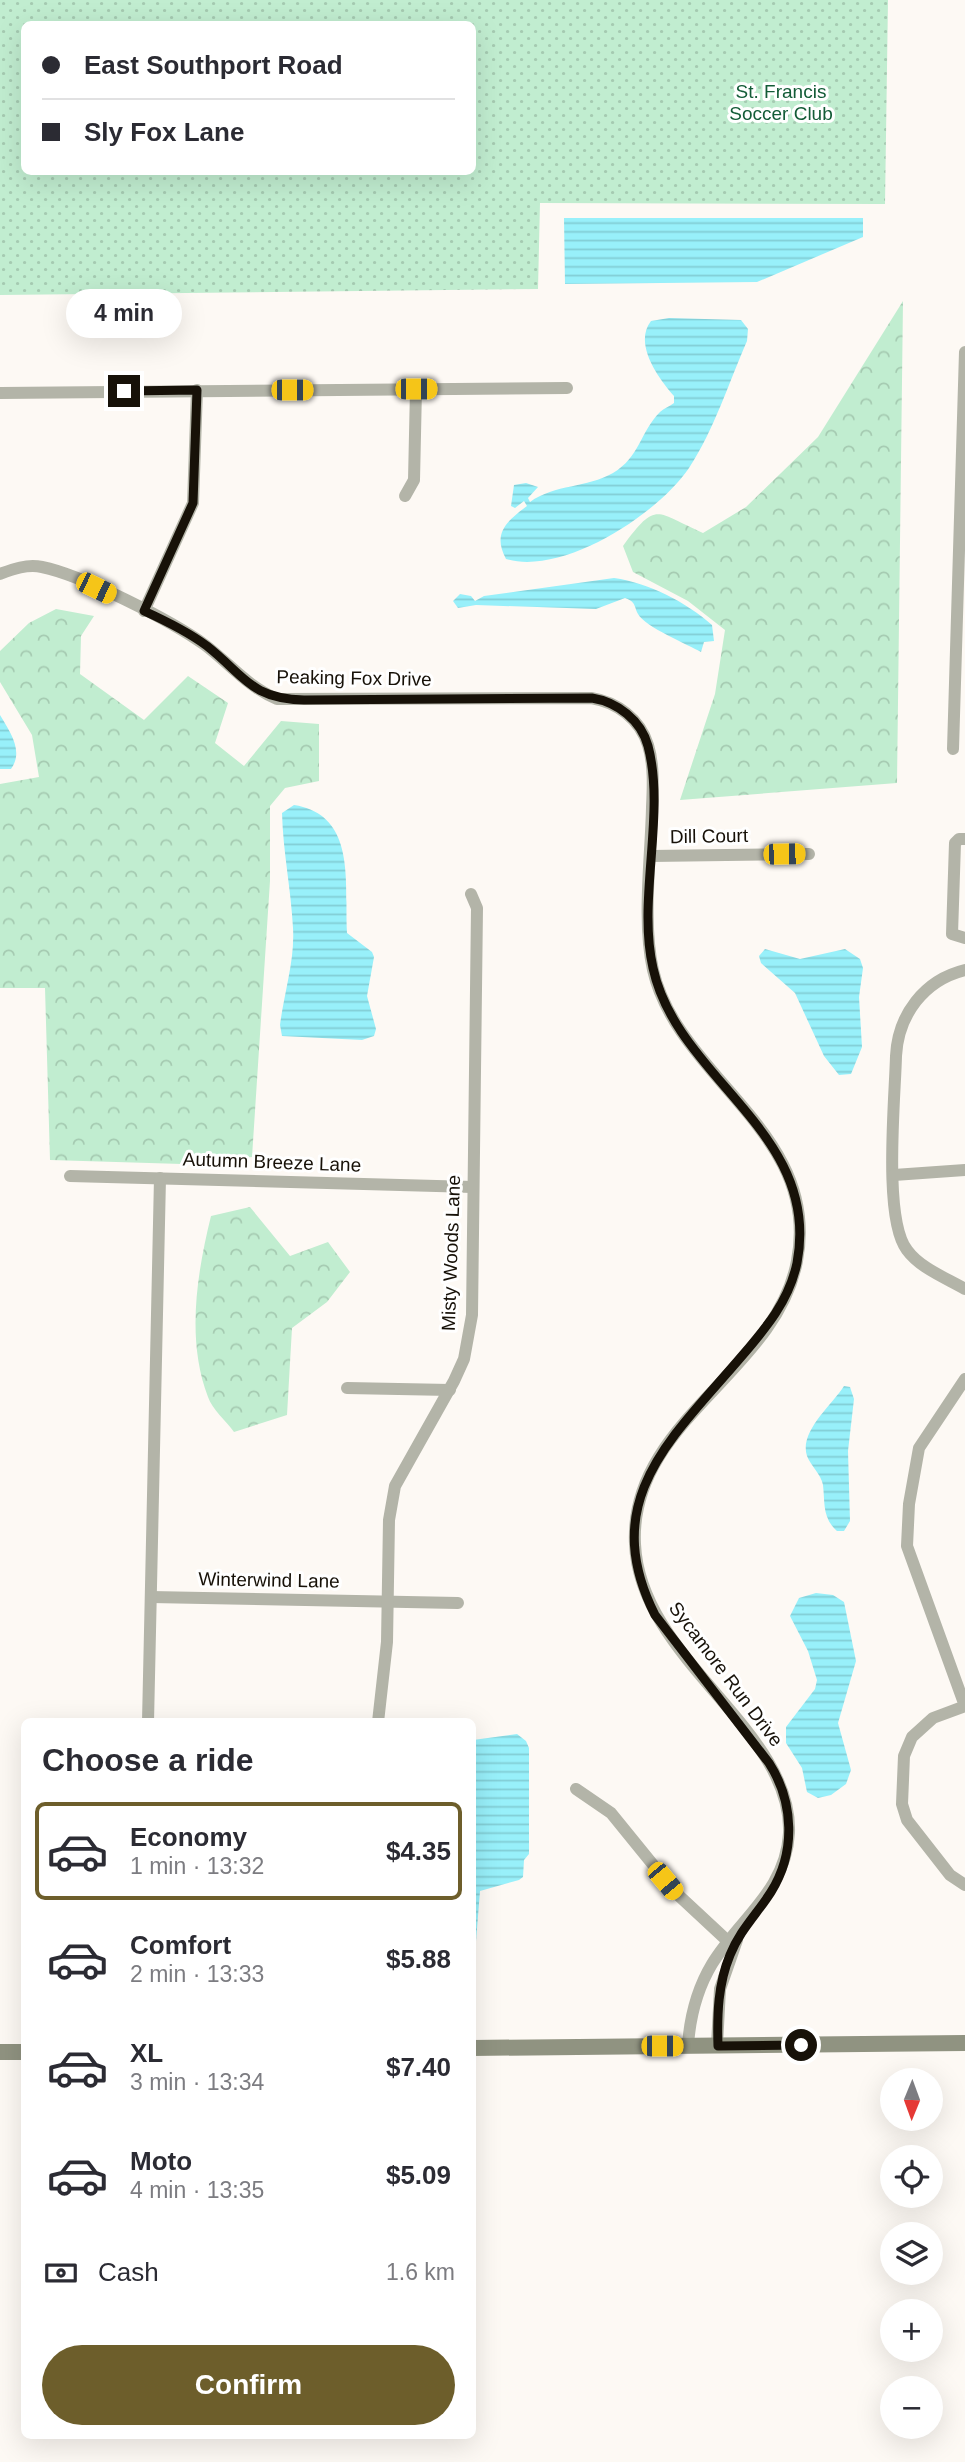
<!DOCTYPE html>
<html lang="en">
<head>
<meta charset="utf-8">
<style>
	:root { --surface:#fff; --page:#f2f2f3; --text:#2b2b33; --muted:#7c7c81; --line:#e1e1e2; --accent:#6d5e2b }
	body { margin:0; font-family:Helvetica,sans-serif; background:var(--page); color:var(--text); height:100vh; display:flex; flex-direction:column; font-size:26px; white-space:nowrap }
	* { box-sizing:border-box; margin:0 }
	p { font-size:23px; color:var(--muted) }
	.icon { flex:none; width:38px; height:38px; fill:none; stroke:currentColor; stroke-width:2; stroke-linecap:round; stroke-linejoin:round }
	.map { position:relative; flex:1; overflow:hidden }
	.sheet { position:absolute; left:21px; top:1718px; width:455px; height:721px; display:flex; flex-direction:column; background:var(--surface); border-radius:10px; box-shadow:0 7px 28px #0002 }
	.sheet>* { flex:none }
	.banner { position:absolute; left:21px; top:21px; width:455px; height:154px; border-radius:10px; box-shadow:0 7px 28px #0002; display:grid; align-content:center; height:154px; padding:0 21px; background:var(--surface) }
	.needle { width:46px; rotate:181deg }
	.buttons { position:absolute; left:880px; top:2068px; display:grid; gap:14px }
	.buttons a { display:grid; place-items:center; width:63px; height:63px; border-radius:50%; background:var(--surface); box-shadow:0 7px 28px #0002; font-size:35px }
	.end { position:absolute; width:32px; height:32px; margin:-16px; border:9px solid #171108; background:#fff; box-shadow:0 0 0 4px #fff }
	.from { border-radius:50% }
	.bubble { position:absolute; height:49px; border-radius:24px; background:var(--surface); box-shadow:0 7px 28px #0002; font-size:23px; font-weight:800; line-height:49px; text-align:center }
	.car { position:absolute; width:21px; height:42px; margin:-21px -10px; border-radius:9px; box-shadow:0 0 5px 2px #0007; background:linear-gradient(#f5c518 24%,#345 0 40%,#f5c518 0 76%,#345 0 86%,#f5c518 0) }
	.banner b { display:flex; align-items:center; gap:24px; height:66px; font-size:26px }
	.banner b+b { border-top:2px solid var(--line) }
	.banner i { width:18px; height:18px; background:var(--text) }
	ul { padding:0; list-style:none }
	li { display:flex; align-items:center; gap:21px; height:98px; margin:0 14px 10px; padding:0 7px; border:4px solid transparent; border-radius:10px }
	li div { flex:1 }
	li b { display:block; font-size:26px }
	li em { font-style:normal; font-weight:800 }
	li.selected { border-color:var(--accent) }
	li>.icon { width:63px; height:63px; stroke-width:1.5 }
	h2 { padding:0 21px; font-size:32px; line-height:84px }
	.pay { display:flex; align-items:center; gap:18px; height:77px; padding:0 21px; font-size:26px }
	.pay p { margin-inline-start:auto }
	.action { display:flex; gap:14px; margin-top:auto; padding:14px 21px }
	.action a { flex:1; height:80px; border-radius:42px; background:var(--accent); color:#fff; font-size:28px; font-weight:800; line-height:80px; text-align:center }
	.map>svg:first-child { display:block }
	.forest { fill:url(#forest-crowns) }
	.park { fill:url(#park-dots); fill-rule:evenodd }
	.water { fill:url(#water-rules) }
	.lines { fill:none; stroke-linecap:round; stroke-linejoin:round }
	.street { stroke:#b3b4a8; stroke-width:12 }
	.secondary { stroke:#909381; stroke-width:16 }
	.route { stroke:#171108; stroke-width:9 }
	.labels { text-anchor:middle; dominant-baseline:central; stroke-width:6; stroke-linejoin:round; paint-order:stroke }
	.park-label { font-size:19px; fill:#135c37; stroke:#fff }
	.street-label { font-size:19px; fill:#171108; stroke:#fff }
</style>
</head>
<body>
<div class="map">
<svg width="965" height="2462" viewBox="0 0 965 2462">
	<defs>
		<pattern id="forest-crowns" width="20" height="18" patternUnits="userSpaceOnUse" patternTransform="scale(1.75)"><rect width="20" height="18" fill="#c1edd0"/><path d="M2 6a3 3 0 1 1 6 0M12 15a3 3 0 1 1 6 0" fill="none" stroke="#a5cab1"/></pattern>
		<pattern id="park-dots" width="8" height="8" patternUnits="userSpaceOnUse" patternTransform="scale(1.75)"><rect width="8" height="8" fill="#c1edd0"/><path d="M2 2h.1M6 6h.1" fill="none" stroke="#a5cab1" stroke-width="1.8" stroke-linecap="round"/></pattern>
		<pattern id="water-rules" width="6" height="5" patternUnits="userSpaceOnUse" patternTransform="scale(1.75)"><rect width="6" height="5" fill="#98f0fa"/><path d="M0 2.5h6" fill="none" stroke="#82cdd5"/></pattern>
	</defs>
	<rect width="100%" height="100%" fill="#fdf9f4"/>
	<!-- forest -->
	<g class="forest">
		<path d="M903 301 897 783 680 800 715 694 725 630 688 601 633 572 623 546C657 500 655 512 703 533L746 507 818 437Z"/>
		<path d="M56 609 94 616 81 636 80 674 144 720 188 676 228 703 215 743 244 766 281 721 319 724V781L285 788 270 806V881L252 1157 182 1164 50 1160 45 988H0V784L39 777 32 735 0 682V651L29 623Z"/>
		<path d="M250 1207 290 1256 328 1242 350 1272 327 1302 292 1328 287 1415 234 1432C226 1421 212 1409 208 1397 186 1340 197 1273 211 1216Z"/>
	</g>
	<!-- park -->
	<path class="park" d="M0 0H888L885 204 540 203 538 289 0 295ZM24 24H472V172H24Z"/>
	<!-- water -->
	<g class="water">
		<path d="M564 218H863V237L757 282 565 284Z"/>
		<path d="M669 318 741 320 748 329 747 341C729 382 714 430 689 468 658 514 563 576 506 559 492 533 507 521 527 506L524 501 515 508 511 506 514 485 526 483 538 487 528 498 530 502C555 484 587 488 613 473 640 457 640 432 660 412 664 408 669 407 674 403V396C659 379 633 344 651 321Z"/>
		<path d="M614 578C649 583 686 602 712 625L714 641 704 642 701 652C689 645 645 627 638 614 634 606 636 602 625 598L596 609 476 605 458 608 453 601 460 594 471 596 475 601 484 596Z"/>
		<path d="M0 715C10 732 24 751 11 769H0Z"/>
		<path d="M294 805C358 815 344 885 347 933L372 952 374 957 367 996 376 1029 374 1036 362 1040 282 1036 280 1025C284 993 295 960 293 928 291 889 283 852 282 813Z"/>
		<path d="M765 949 800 959 845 949 860 959 863 968 859 997 862 1047 851 1074 839 1075 824 1056 795 993 761 963 759 956Z"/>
		<path d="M844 1386 850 1387 854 1399 848 1451 850 1521 844 1531H837C822 1518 825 1502 823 1485 821 1474 811 1466 807 1456 799 1432 831 1406 844 1386Z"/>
		<path d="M816 1593 833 1595 844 1602 856 1661 838 1723 851 1770 846 1784 831 1795 818 1798 807 1792 802 1768 786 1743V1727L815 1689 817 1680 808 1651 790 1616 799 1598Z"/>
		<path d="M517 1734 526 1741 529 1748V1854L524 1860 523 1877 519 1880 480 1891 473 1979V1740Z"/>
	</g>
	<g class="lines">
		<!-- street -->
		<g class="street">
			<path d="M0 393 567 388"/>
			<path d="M405 496 414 480 416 389"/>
			<path d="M0 574C13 569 27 564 42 567 82 575 172 621 205 645 230 664 248 687 277 699L591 698C617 702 640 719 648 745 654 764 653 787 652 807 651 857 642 921 653 970 678 1079 822 1132 797 1261 776 1373 629 1421 635 1544 640 1660 793 1729 789 1833 786 1891 740 1918 712 1964 697 1989 690 2017 688 2045"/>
			<path d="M144 611 193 503 197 390"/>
			<path d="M953 749 965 352"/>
			<path d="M965 839H959L955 843 952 934 965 938"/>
			<path d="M651 856 809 854"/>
			<path d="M965 970C924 980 898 1015 896 1056 895 1099 883 1219 907 1250 920 1268 946 1278 965 1289"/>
			<path d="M894 1175 965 1170"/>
			<path d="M70 1176 473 1187"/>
			<path d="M965 1379 919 1448 909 1504 907 1546 965 1706 933 1718 912 1737 904 1756 902 1804 907 1820 950 1875 965 1885"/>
			<path d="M347 1388 450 1390"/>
			<path d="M151 1597 458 1603"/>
			<path d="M148 1722 160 1178"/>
			<path d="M378 1722 387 1642 389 1520 395 1486 454 1381 464 1359 472 1315 477 908 471 894"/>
			<path d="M576 1789 611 1813 676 1893 733 1946"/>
			<path d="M717 2045 720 1989 737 1940"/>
		</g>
		<!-- secondary -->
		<g class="secondary">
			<path d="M472 2048 965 2043"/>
			<path d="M0 2052H24"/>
		</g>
	</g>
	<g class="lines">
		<!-- route -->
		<path class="route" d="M124 391 197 390 193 503 144 611C166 621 187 631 207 646 246 677 250 698 304 700L592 698C617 702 641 720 648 746 666 814 637 899 653 968 677 1080 822 1132 797 1263 789 1301 766 1328 741 1357 672 1438 597 1500 655 1615L769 1763C794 1802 796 1852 771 1892 757 1914 740 1930 730 1955 718 1984 717 2014 718 2046L801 2045"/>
	</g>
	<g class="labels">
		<!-- park labels -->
		<g class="park-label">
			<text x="781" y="91">St. Francis<tspan x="781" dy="22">Soccer Club</tspan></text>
		</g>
		<!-- street labels -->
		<g class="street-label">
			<text transform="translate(354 678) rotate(1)">Peaking Fox Drive</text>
			<text transform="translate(709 836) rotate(-1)">Dill Court</text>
			<text transform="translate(272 1162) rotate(2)">Autumn Breeze Lane</text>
			<text transform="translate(451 1253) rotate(-88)">Misty Woods Lane</text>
			<text transform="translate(269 1580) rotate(1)">Winterwind Lane</text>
			<text transform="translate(726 1674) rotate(53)">Sycamore Run Drive</text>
		</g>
	</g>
</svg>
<div class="buttons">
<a><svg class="needle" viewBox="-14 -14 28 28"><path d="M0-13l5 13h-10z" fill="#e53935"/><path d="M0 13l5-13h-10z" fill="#7c7c81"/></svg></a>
<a><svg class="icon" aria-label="locate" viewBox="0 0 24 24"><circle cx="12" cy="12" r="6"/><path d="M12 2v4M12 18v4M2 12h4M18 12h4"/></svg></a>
<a><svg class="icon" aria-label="layers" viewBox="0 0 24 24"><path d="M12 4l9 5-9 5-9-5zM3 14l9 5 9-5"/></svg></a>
<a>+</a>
<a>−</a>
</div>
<i class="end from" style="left:801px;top:2045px"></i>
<i class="end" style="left:124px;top:391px"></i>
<div class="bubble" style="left:66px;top:289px;width:116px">4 min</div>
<i class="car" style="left:416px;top:389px;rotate:90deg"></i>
<i class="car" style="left:292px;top:390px;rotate:90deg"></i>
<i class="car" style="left:96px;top:588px;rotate:116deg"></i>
<i class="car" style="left:784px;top:854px;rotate:89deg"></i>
<i class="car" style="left:665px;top:1881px;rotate:140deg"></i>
<i class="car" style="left:662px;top:2046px;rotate:90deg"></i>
<div class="banner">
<b><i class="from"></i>East Southport Road</b>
<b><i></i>Sly Fox Lane</b>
</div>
<section class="sheet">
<h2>Choose a ride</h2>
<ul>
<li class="selected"><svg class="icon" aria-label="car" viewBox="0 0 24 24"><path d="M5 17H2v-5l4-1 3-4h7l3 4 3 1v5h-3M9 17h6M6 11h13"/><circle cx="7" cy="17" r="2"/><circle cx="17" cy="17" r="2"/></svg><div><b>Economy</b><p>1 min · 13:32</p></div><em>$4.35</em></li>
<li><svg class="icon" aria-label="car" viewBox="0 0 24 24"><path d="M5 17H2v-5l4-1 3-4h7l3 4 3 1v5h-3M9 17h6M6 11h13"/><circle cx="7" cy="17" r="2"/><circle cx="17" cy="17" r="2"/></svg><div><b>Comfort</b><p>2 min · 13:33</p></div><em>$5.88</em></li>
<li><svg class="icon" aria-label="car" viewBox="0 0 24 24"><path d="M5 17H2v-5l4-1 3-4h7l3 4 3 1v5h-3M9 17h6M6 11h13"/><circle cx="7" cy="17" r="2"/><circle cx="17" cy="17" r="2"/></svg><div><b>XL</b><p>3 min · 13:34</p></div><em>$7.40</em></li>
<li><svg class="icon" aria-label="car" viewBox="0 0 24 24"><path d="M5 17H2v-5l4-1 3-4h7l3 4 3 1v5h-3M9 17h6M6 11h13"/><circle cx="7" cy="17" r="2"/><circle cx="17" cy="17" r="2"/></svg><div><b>Moto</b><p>4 min · 13:35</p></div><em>$5.09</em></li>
</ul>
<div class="pay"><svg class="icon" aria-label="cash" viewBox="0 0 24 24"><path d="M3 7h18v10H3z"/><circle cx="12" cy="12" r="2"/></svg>Cash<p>1.6 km</p></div>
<div class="action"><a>Confirm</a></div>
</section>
</div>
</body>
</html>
